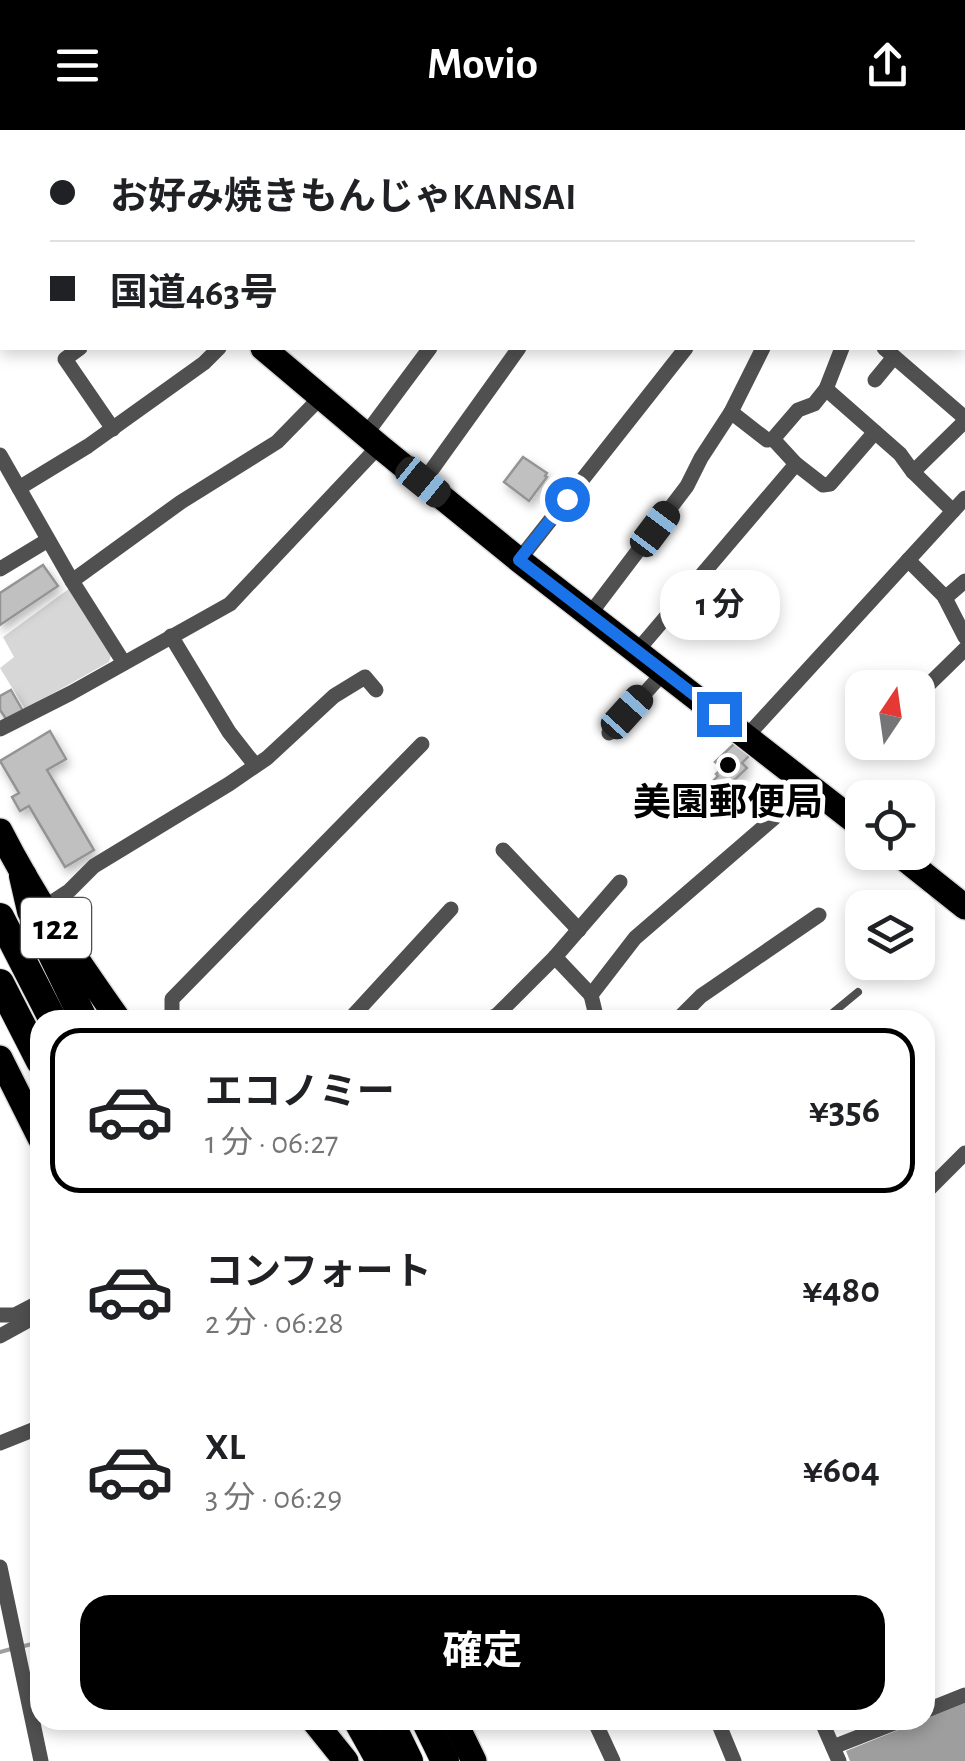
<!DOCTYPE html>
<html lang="ja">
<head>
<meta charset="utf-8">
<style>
	:root { --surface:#fff; --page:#f6f6f6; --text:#202124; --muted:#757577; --line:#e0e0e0; --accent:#000 }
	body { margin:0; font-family:"Alegreya Sans","Noto Sans JP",sans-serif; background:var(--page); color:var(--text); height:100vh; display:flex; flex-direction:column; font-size:38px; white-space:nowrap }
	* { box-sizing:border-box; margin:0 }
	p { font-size:32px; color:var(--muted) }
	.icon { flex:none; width:55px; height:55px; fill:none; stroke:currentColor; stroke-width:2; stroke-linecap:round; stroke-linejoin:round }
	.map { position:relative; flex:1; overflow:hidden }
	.panel { position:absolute; left:30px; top:880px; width:905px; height:720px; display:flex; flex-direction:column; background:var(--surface); border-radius:30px; box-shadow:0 5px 15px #0003 }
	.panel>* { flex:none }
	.banner { position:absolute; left:0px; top:0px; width:965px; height:220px; box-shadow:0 5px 15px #0003; display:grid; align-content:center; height:220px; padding:0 50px; background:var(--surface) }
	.needle { width:65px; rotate:13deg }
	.buttons { position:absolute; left:845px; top:540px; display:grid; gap:20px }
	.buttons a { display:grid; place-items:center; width:90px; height:90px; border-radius:20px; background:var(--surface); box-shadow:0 5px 15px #0003; font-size:50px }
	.end { position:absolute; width:45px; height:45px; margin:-22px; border:12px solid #1a73e8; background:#fff; box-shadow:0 0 0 5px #fff }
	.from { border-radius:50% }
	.bubble { position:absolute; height:70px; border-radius:30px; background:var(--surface); box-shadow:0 5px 15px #0003; font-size:32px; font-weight:700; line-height:70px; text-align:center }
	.car { position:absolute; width:30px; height:60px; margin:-30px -15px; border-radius:12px; box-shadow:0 0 8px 2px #0007; background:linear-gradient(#222 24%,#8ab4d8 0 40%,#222 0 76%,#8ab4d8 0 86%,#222 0) }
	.banner b { display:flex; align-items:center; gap:35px; height:95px; font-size:38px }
	.banner b+b { border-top:2px solid var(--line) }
	.banner i { width:25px; height:25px; background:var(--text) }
	ul { padding:18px 0 0; list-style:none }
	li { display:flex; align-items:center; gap:30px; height:165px; margin:0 20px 15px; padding:0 30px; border:5px solid transparent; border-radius:30px }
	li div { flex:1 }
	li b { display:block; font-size:38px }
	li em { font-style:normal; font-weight:700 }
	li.active { border-color:var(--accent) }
	li>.icon { width:90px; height:90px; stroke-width:1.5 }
	.button { display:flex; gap:20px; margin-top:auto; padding:20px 50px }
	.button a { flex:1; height:115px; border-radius:30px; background:var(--accent); color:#fff; font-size:40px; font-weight:700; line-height:115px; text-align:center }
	header { display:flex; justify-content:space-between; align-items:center; height:130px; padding:0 50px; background:var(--accent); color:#fff; font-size:45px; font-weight:700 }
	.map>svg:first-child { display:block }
	.green { fill:#d7d7d7 }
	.water { fill:#9e9e9e }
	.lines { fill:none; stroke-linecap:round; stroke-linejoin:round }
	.stream { stroke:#9e9e9e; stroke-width:4 }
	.building { fill:#c0c0c0; stroke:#949494; stroke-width:2.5; filter:url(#shadow) }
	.trunk-casing { stroke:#dbdbdb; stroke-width:28 }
	.motorway-casing { stroke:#dbdbdb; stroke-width:30 }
	.service { stroke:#505050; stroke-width:8 }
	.minor { stroke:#505050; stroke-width:15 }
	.tertiary { stroke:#505050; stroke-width:20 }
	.secondary { stroke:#1d1d1d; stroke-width:20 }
	.trunk { stroke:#000; stroke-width:25 }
	.motorway { stroke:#000; stroke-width:28 }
	.route { stroke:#1a73e8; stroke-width:12 }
	.poi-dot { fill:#000; stroke:#fff; stroke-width:4 }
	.labels { text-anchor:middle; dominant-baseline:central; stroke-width:10; stroke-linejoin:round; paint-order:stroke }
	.shield { fill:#fff; stroke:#4c4c4c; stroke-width:2.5 }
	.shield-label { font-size:35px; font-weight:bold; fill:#000 }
	.poi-label { font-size:38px; font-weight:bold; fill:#000; stroke:#fff }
</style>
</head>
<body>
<header><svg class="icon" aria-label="menu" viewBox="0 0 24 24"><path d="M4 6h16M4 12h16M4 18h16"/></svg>Movio<svg class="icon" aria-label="share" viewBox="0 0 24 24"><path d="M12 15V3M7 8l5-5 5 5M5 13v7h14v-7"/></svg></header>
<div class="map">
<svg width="965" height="1631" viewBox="0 0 965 1631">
	<defs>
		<filter id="shadow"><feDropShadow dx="3" dy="5.5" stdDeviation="5" flood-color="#0004"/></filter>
	</defs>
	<rect width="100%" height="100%" fill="#fff"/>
	<!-- green -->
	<path class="green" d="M70 458 111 525 109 532 25 579 0 538 14 527 3 507Z"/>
	<!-- water -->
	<path class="water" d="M965 1573V1631H850L846 1621Z"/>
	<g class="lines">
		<!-- stream -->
		<g class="stream">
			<path d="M20 1517 40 1512"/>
			<path d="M0 1522 11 1519"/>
		</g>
	</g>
	<!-- building -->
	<g class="building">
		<path d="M523 327 547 343 545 346 547 347 529 371 504 352Z"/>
		<path d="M43 435 58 456 0 495V463Z"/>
		<path d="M11 560 23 581 7 590 0 580V566Z"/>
		<path d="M50 601 66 629 47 640 94 720 65 737 29 676 20 681 12 667 19 663 0 631Z"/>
		<path d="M736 612 749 626 742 633 747 638 724 660 714 650 718 646 716 644 722 638 715 632Z"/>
	</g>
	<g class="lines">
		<!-- trunk casing -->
		<g class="trunk-casing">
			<g id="trunk">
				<path d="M0 152 2 150"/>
				<path d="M263 218 379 316 519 430 862 697"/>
				<path d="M0 701C34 768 76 829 119 890"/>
				<path d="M896 722 965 777"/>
				<path d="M0 928 40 1008"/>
				<path d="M313 1590 346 1631"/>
				<path d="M454 1590 474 1631"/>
			</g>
		</g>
		<!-- motorway casing -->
		<g class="motorway-casing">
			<g id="motorway">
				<path d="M23 746 31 781 84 890"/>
				<path d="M0 787 53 890"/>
				<path d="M0 853 40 931"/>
				<path d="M357 1590 380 1631"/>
				<path d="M389 1590 409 1631"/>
				<path d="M425 1590 445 1631"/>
			</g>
		</g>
		<!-- service -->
		<g class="service">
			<path d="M0 19 2 17"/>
			<path d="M824 890 858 862"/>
		</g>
		<!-- minor -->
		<g class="minor">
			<path d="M684 0 686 2"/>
			<path d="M150 2 152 0"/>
			<path d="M670 2 673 0"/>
			<path d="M962 72 965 70"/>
			<path d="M962 93 965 96"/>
			<path d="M80 218 65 229 113 299"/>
			<path d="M884 218 965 288"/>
			<path d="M875 250 894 227"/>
			<path d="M826 259 900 324 913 342 953 381"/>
			<path d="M731 282 767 310 773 309 798 280 814 274 826 259 842 218"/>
			<path d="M366 304 430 218"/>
			<path d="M773 309 796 334 823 355 830 354 875 302"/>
			<path d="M0 325 72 451 181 372 277 312 321 267"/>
			<path d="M913 342 965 291"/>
			<path d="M423 352 519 218"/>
			<path d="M19 358 88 316 204 233 219 218"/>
			<path d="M519 430 686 218"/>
			<path d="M908 430 944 466 965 507"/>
			<path d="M0 439 48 410"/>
			<path d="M72 451 124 533"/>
			<path d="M945 468 965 451"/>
			<path d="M590 484 687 356 701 328 731 282 763 218"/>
			<path d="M171 506 229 602 255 635"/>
			<path d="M637 521 796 334"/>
			<path d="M918 565 965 519"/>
			<path d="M0 599 71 563 230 474 379 316"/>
			<path d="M609 603 664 542"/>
			<path d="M747 606 965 368"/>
			<path d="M503 720 579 800"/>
			<path d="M43 778 69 761 94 736 229 654 267 628 334 566 365 547 376 560"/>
			<path d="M555 827 591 865"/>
			<path d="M172 890V869L422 614"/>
			<path d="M349 890 451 779"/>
			<path d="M486 890 497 885 555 827 620 752"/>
			<path d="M597 890 591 865 635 808 811 656"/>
			<path d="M677 890 701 866 819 785"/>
			<path d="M925 1063 965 1023"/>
			<path d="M0 1185H15L40 1172"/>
			<path d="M0 1206 40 1184"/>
			<path d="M0 1313 40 1297"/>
			<path d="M0 1437 41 1631"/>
			<path d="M925 1581 965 1565"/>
			<path d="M594 1590 613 1631"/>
			<path d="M717 1590 734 1631"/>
			<path d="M821 1590 839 1631"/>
			<path d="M833 1617 902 1590"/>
		</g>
		<!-- tertiary -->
		<g class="tertiary">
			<path d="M473 0 475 2"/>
			<path d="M250 2 254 0"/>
		</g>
		<!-- secondary -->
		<path class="secondary" d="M20 0 23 2"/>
		<!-- trunk -->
		<use href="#trunk" class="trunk"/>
		<!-- motorway -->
		<use href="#motorway" class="motorway"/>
	</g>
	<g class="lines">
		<!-- route -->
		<path class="route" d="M567 369 519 430 719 584"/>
	</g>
	<!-- markers -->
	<circle class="poi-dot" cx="728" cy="635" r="10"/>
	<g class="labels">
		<!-- shield labels -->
		<rect class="shield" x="21" y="768" width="70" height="60" rx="8"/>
		<g class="shield-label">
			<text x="56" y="798">122</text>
		</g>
		<!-- poi labels -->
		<g class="poi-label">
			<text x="728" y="674">美園郵便局</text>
		</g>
	</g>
</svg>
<div class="buttons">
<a><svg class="needle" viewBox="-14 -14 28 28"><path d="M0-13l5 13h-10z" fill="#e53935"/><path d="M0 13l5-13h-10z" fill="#757577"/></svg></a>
<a><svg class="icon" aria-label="locate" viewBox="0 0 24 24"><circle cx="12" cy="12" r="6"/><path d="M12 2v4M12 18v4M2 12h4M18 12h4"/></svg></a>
<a><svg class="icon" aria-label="layers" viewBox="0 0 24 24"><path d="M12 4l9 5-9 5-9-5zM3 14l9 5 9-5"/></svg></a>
</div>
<i class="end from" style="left:567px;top:369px"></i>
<i class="end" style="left:719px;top:584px"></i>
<div class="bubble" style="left:660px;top:440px;width:120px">1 分</div>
<i class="car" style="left:423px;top:352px;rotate:129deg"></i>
<i class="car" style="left:655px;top:399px;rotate:37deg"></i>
<i class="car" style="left:627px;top:582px;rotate:42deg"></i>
<div class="banner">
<b><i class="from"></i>お好み焼きもんじゃKANSAI</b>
<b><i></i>国道463号</b>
</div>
<section class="panel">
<ul>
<li class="active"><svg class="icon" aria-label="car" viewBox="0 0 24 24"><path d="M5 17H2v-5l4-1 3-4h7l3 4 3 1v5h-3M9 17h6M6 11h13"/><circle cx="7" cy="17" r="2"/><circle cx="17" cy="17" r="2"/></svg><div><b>エコノミー</b><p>1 分 · 06:27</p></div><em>¥356</em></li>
<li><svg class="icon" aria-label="car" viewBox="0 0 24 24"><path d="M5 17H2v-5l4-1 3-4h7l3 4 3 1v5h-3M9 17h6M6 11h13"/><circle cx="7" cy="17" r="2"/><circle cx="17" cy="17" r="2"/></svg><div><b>コンフォート</b><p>2 分 · 06:28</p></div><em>¥480</em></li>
<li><svg class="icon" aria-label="car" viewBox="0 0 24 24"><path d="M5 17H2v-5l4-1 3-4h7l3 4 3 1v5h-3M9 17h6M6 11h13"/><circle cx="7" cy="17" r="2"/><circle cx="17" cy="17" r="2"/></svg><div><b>XL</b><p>3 分 · 06:29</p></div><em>¥604</em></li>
</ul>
<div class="button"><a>確定</a></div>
</section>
</div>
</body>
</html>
